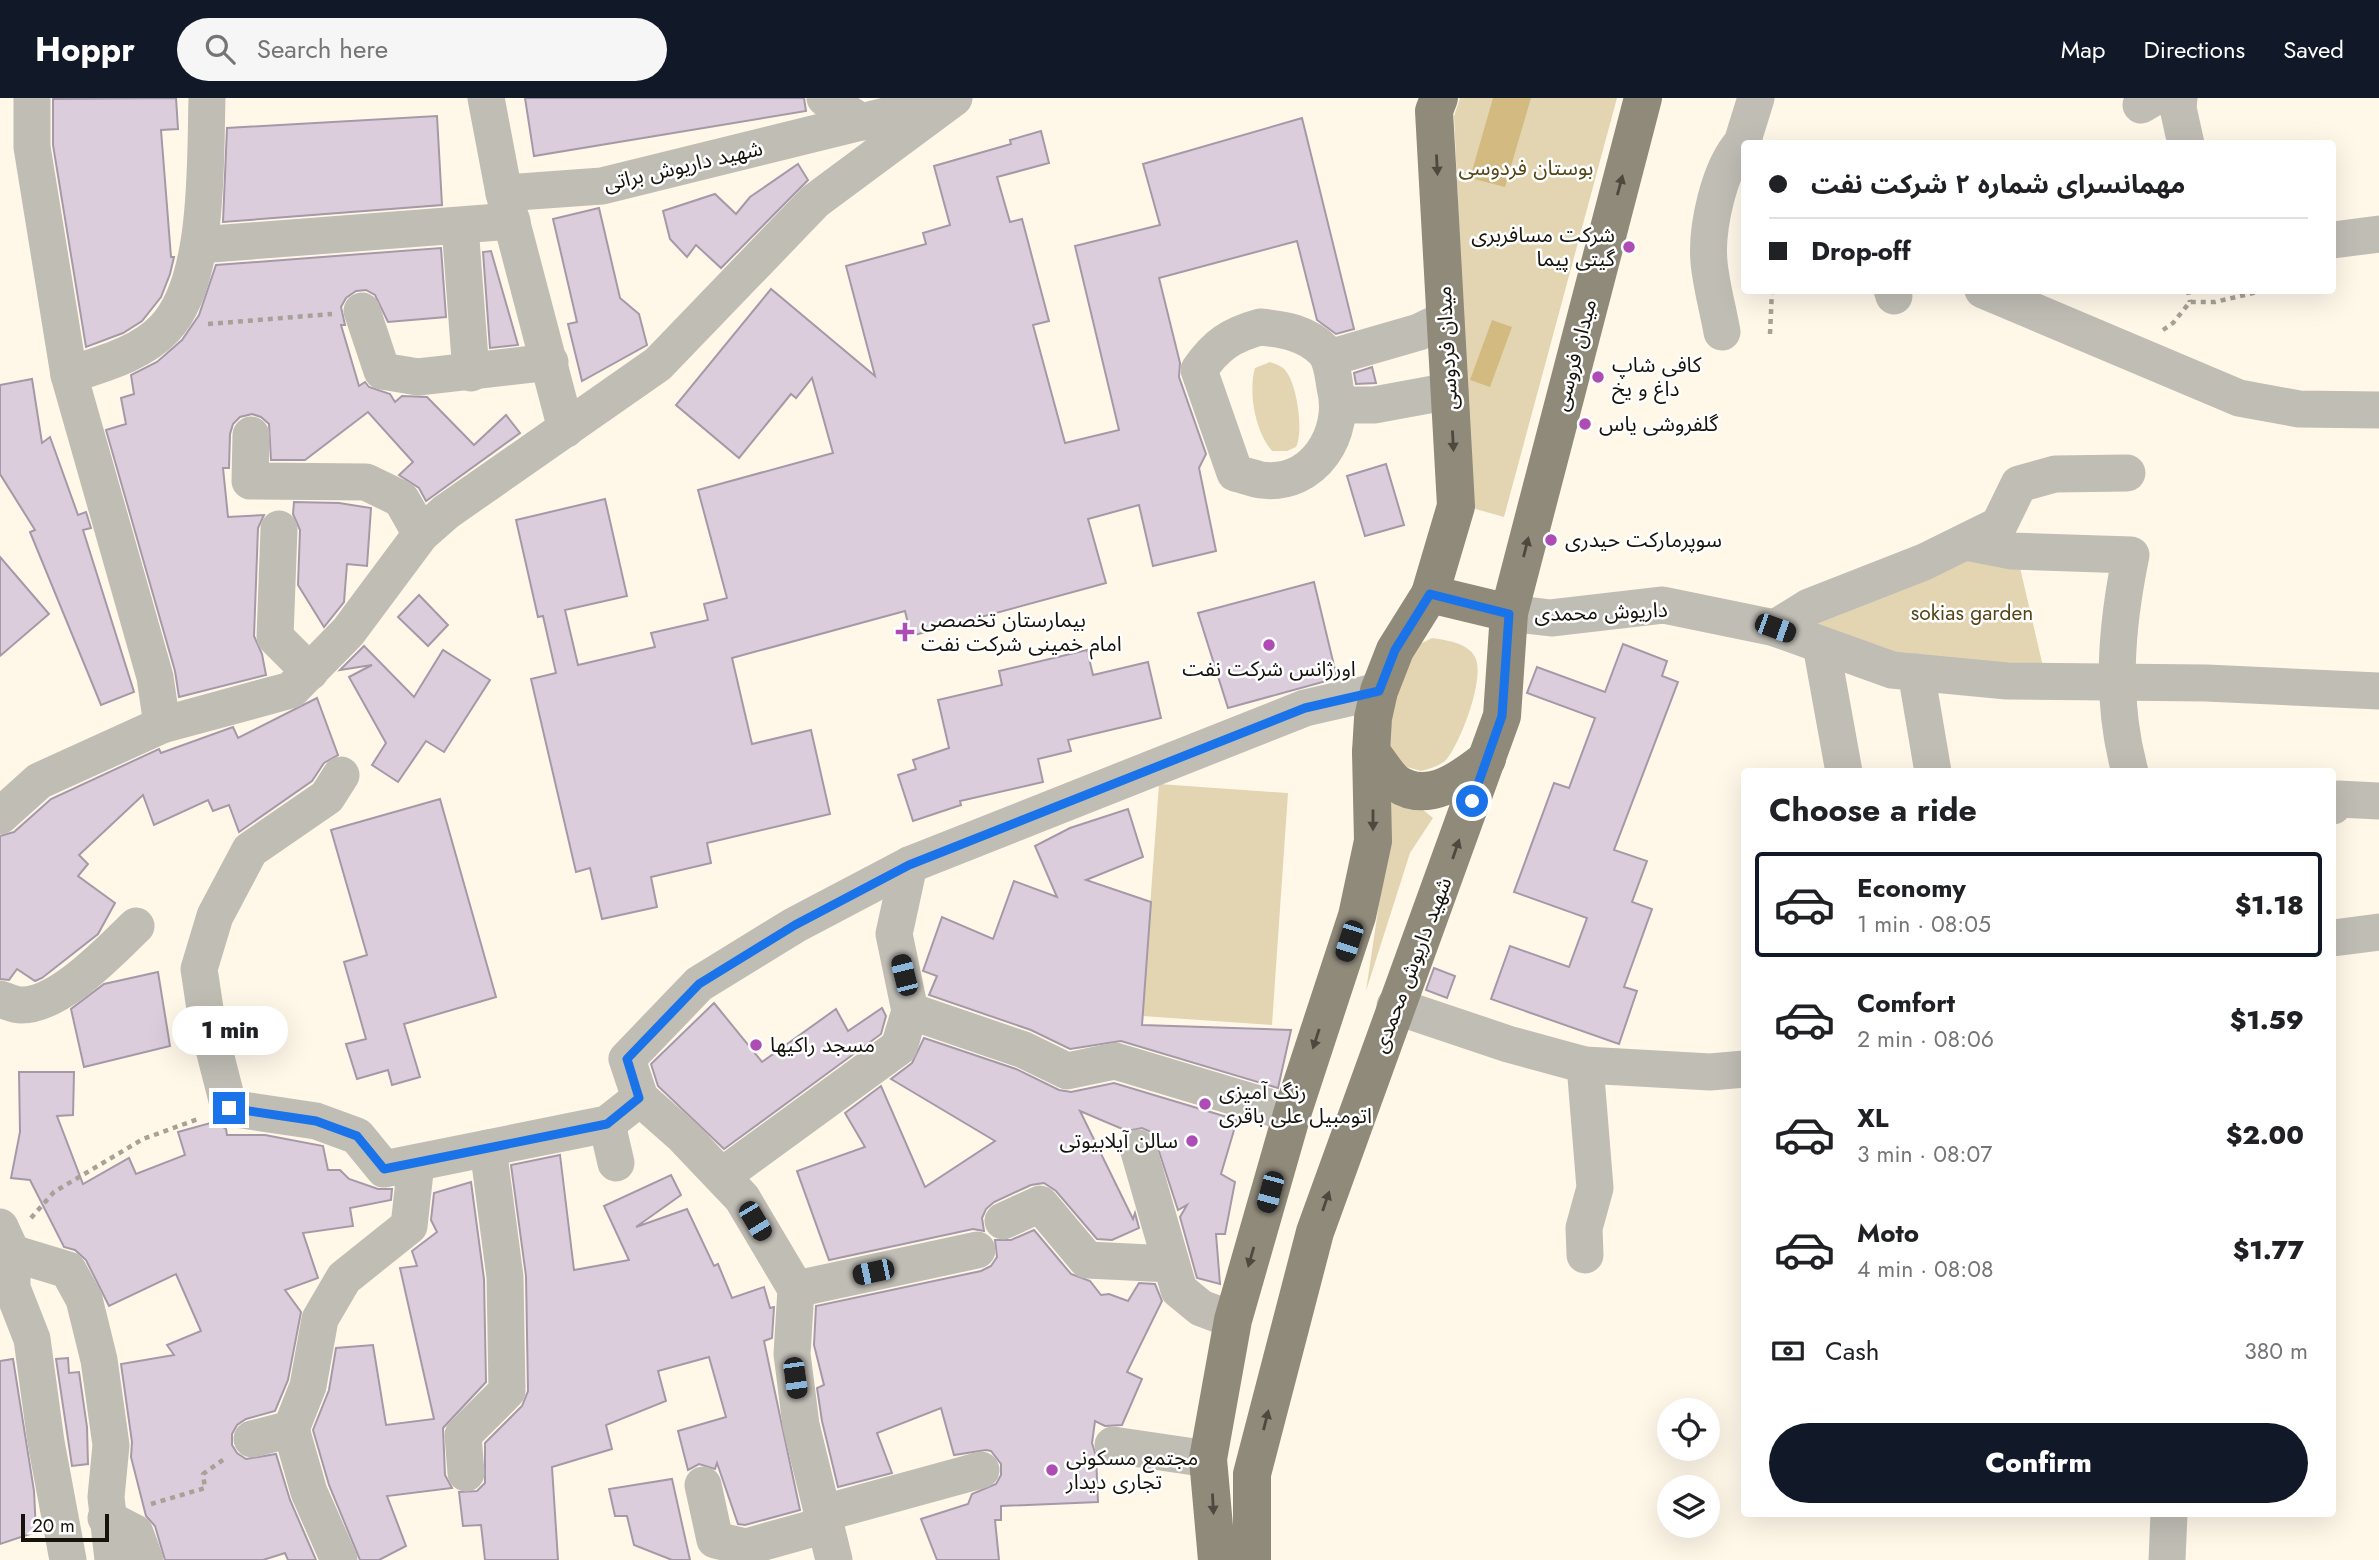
<!DOCTYPE html>
<html lang="en">
<head>
<meta charset="utf-8">
<style>
	:root { --surface:#fff; --page:#f6f6f6; --text:#202124; --muted:#757577; --line:#e0e0e0; --accent:#111827 }
	body { margin:0; font-family:Jost,"Noto Sans Arabic",sans-serif; background:var(--page); color:var(--text); height:100vh; display:flex; flex-direction:column; font-size:26px; white-space:nowrap }
	* { box-sizing:border-box; margin:0 }
	p { font-size:23px; color:var(--muted) }
	.icon { flex:none; width:38px; height:38px; fill:none; stroke:currentColor; stroke-width:2; stroke-linecap:round; stroke-linejoin:round }
	.map { position:relative; flex:1; overflow:hidden }
	.details { position:absolute; left:1741px; top:670px; width:595px; height:749px; display:flex; flex-direction:column; background:var(--surface); border-radius:7px; box-shadow:0 7px 28px #0002 }
	.details>* { flex:none }
	.hud { position:absolute; left:1741px; top:42px; width:595px; height:154px; border-radius:7px; box-shadow:0 7px 28px #0002; display:grid; align-content:center; height:154px; padding:0 28px; background:var(--surface) }
	.controls { position:absolute; left:1657px; top:1300px; display:grid; gap:14px }
	.controls a { display:grid; place-items:center; width:63px; height:63px; border-radius:50%; background:var(--surface); box-shadow:0 7px 28px #0002; font-size:35px }
	.scale { position:absolute; left:21px; bottom:18px; width:88px; box-sizing:border-box; padding-left:7px; border:4px solid #16130d; border-top:0; font-size:19px; line-height:24px; white-space:nowrap; color:#16130d; -webkit-text-stroke:5px #fff; paint-order:stroke }
	.end { position:absolute; width:32px; height:32px; margin:-16px; border:9px solid #1a73e8; background:#fff; box-shadow:0 0 0 4px #fff }
	.from { border-radius:50% }
	.bubble { position:absolute; height:49px; border-radius:24px; background:var(--surface); box-shadow:0 7px 28px #0002; font-size:23px; font-weight:800; line-height:49px; text-align:center }
	.car { position:absolute; width:21px; height:42px; margin:-21px -10px; border-radius:9px; box-shadow:0 0 5px 2px #0007; background:linear-gradient(#222 24%,#8ab4d8 0 40%,#222 0 76%,#8ab4d8 0 86%,#222 0) }
	.hud b { display:flex; align-items:center; gap:24px; height:66px; font-size:26px }
	.hud b+b { border-top:2px solid var(--line) }
	.hud i { width:18px; height:18px; background:var(--text) }
	ul { padding:0; list-style:none }
	li { display:flex; align-items:center; gap:21px; height:105px; margin:0 14px 10px; padding:0 14px; border:4px solid transparent; border-radius:7px }
	li div { flex:1 }
	li b { display:block; font-size:26px }
	li em { font-style:normal; font-weight:800 }
	li.active { border-color:var(--accent) }
	li>.icon { width:63px; height:63px; stroke-width:1.5 }
	h2 { padding:0 28px; font-size:32px; line-height:84px }
	.pay { display:flex; align-items:center; gap:18px; height:77px; padding:0 28px; font-size:26px }
	.pay p { margin-inline-start:auto }
	.cta { display:flex; gap:14px; margin-top:auto; padding:14px 28px }
	.cta a { flex:1; height:80px; border-radius:42px; background:var(--accent); color:#fff; font-size:28px; font-weight:800; line-height:80px; text-align:center }
	header { display:flex; align-items:center; gap:42px; box-sizing:border-box; height:98px; padding:0 35px; background:var(--accent); color:#fff }
	header strong { font-size:33px }
	nav { display:flex; gap:38px; margin-inline-start:auto; font-size:24px }
	.search { width:490px; height:63px; background:var(--page); display:flex; align-items:center; gap:18px; box-sizing:border-box; padding:0 24px; border-radius:38px; color:var(--muted); font-size:26px }
	.map>svg:first-child { display:block }
	.green { fill:#e4d5b2 }
	.water { fill:#d2ba81 }
	.building { fill:#dccddd; stroke:#a699a7; stroke-width:2 }
	.lines { fill:none; stroke-linecap:round; stroke-linejoin:round }
	.path { stroke:#a7a196; stroke-width:4.5; stroke-dasharray:5 5; stroke-linecap:butt }
	.minor { stroke:#c0bdb5; stroke-width:37 }
	.major { stroke:#908a7b; stroke-width:38 }
	.oneway { fill:#4d493e }
	.route { stroke:#1a73e8; stroke-width:9 }
	.poi-dot { fill:#ac4cb4; stroke:#fff; stroke-width:2.5 }
	.labels { text-anchor:middle; dominant-baseline:central; stroke-width:5; stroke-linejoin:round; paint-order:stroke }
	.street-label { font-size:21px; fill:#16130d; stroke:#fff }
	.park-label { font-size:21px; fill:#564518; stroke:#fff }
	.poi-label { font-size:21px; fill:#16130d; stroke:#fff; text-anchor:start }
</style>
</head>
<body>
<header>
<strong>Hoppr</strong>
<div class="search"><svg class="icon" aria-label="search" viewBox="0 0 24 24"><circle cx="10" cy="10" r="6"/><path d="M15 15l6 6"/></svg>Search here</div>
<nav><a>Map</a><a>Directions</a><a>Saved</a></nav>
</header>
<div class="map">
<svg width="2379" height="1462" viewBox="0 0 2379 1462">
	<rect width="100%" height="100%" fill="#fff8e9"/>
	<!-- green -->
	<g class="green">
		<path d="M1460 0H1617L1504 419 1472 410 1454 18Z"/>
		<path d="M1270 264C1275 266 1282 268 1285 272 1297 285 1304 334 1296 349L1287 353H1272C1255 334 1248 293 1255 270Z"/>
		<path d="M1958 459 2018 461 2045 577 1895 563 1798 528Z"/>
		<path d="M1432 540C1446 542 1468 545 1475 559 1486 579 1460 646 1446 662 1439 668 1430 671 1421 673L1403 668 1391 660 1385 627 1393 601 1418 547Z"/>
		<path d="M1159 686 1288 695 1272 927 1142 918Z"/>
		<path d="M1394 704 1422 711 1433 720 1410 755 1366 893 1381 792 1383 706Z"/>
	</g>
	<!-- water -->
	<g class="water">
		<path d="M1493 0H1531L1505 89 1470 80Z"/>
		<path d="M1492 222 1512 229 1490 289 1470 282Z"/>
	</g>
	<!-- building -->
	<g class="building">
		<path d="M176 0 178 31 161 32 171 159H174L170 176 161 199 142 223 123 235 86 249 53 47V1Z"/>
		<path d="M525 0H804L806 13 534 58Z"/>
		<path d="M437 18 442 107 223 124 227 30Z"/>
		<path d="M1302 20 1354 231 1336 236 1317 222 1297 143 1159 180 1180 265 1179 279 1206 356 1199 370 1216 453 1153 468 1139 407 1088 421 1106 485 911 538 905 513 732 560 752 646 811 632 830 716 707 745 711 765 651 779 657 809 602 821 590 770 576 774 531 581 556 575 543 518 538 519 516 422 605 401 627 498 565 512 578 567 655 549 651 535 708 522 704 506 727 500 698 392 833 355 812 280 796 300 791 296 739 360 676 307 771 191 875 278 846 168 926 146 923 135 950 127 934 68 1011 46 1010 42 1041 33 1049 65 997 79 1010 124 1022 121 1049 223 1033 227 1065 345 1119 332 1075 148 1160 127 1143 66Z"/>
		<path d="M798 66 808 82 721 170 696 147 687 159 670 141 663 113 715 96 736 116 750 99Z"/>
		<path d="M599 110 620 200 639 216 647 247 582 283 568 226 577 224 553 121Z"/>
		<path d="M441 150 446 219 388 224 375 197 366 192 356 193 346 200 341 209 345 227H341L359 288 365 284 369 289 390 296 395 304 402 298 427 299 474 347 506 317 520 335 426 403 419 390 399 377 413 364 368 314 305 362H271L269 326 261 319 252 316 240 319 233 326 230 336 229 370H223L228 419 264 417 258 430 254 538 262 556 266 577 179 599 175 573 106 332 126 326 121 300 134 296 131 277 157 264 182 242 199 217 216 167Z"/>
		<path d="M491 153 518 247 490 250 483 154Z"/>
		<path d="M1372 269 1376 285 1356 286 1354 275Z"/>
		<path d="M32 281 42 345 50 339 78 417 86 414 91 430 83 432 134 594 101 607 30 434 35 432 0 376V287Z"/>
		<path d="M1386 366 1404 427 1365 438 1347 378Z"/>
		<path d="M294 404 339 405 371 410 367 468 347 466 344 504 324 529 298 487 300 432 293 416Z"/>
		<path d="M0 459 49 516 0 558Z"/>
		<path d="M1314 484 1337 580 1228 610 1198 515Z"/>
		<path d="M419 497 448 527 428 548 398 519Z"/>
		<path d="M1623 546 1667 563 1662 578 1678 584 1614 752 1647 763 1632 804 1652 811 1624 889 1637 893 1619 946 1491 901 1510 848 1569 869 1587 820 1514 794 1554 685 1569 690 1595 620 1527 595 1537 569 1605 594Z"/>
		<path d="M364 548 414 599 443 552 490 582 444 654 426 643 398 684 372 667 386 645 349 579 372 567 340 572Z"/>
		<path d="M1087 552 1093 577 1148 564 1161 620 1068 642 1071 653 1038 661 1043 684 960 703 961 707 913 723 898 677 916 671 913 662 949 650 938 602 1002 587 999 573Z"/>
		<path d="M317 600 338 657 324 665 312 683 239 734 229 707 213 713 208 702 154 727 143 697 79 757 88 766 78 778 115 805 98 836 42 880 35 883 17 871 9 882 0 881V738L14 734 51 701 159 651 161 655 233 629 238 640Z"/>
		<path d="M440 701 496 899 404 926 420 979 392 987 388 972 357 981 346 946 366 941 344 864 367 857 331 732Z"/>
		<path d="M1128 711 1143 759 1086 782 1151 804 1142 927 1291 932 1278 990 1121 943 1070 951 1031 932 929 897 937 878 923 873 942 819 993 841 1014 783 1057 799 1035 748 1070 730Z"/>
		<path d="M1434 870 1455 878 1447 900 1426 892Z"/>
		<path d="M158 874 170 948 84 969 71 911 104 886Z"/>
		<path d="M714 905 762 964 836 911 848 933 882 910 886 918 881 936 724 1051 658 988 651 966Z"/>
		<path d="M924 940 1016 971 1059 992 1071 994 1114 985 1237 1022 1221 1076 1235 1084 1225 1136H1216L1220 1186 1197 1180 1180 1119 1187 1107 1178 1112 1153 1035 1142 1030 1127 1033 1080 1013 1133 1121 1135 1115 1139 1130 1112 1142 1097 1141 1056 1093 1044 1085 1031 1087 994 1104 986 1111 982 1120 984 1133 973 1131 829 1162 797 1073 865 1049 845 1015 881 988 925 1089 995 1043 891 981 912 965Z"/>
		<path d="M19 974H74L73 1017 57 1018 83 1086 129 1060 136 1076 185 1057 178 1034 214 1024 226 1031 227 1037H265L323 1048 328 1072H340L349 1081 378 1091H392L391 1102 350 1110 353 1128 303 1135 318 1180 285 1192 301 1214 288 1282 275 1313 246 1321 237 1327 232 1336V1347L237 1355 246 1361 276 1356 290 1402 316 1462H288L285 1455 263 1462H165L155 1428 146 1418 131 1359 132 1344 121 1266 174 1257 167 1247 201 1233 176 1176 109 1208 86 1162 75 1152 64 1149 30 1082 11 1080 20 1034Z"/>
		<path d="M560 1057 574 1172 629 1162 604 1108 671 1077 681 1097 636 1129 687 1111 714 1168 718 1166 732 1200 764 1189 770 1210 774 1209 772 1240 764 1243 800 1412 745 1427 738 1426 717 1365 715 1371 699 1366 688 1372 678 1333 726 1319 709 1259 658 1273 666 1303 606 1327 612 1351 552 1369 558 1462H485L481 1427 463 1428 459 1394 477 1393 485 1385V1345L522 1308 528 1293 526 1178 511 1067Z"/>
		<path d="M471 1084 484 1181 486 1284 443 1330 445 1377 452 1390 387 1398 406 1448 379 1462H360L329 1387 313 1332 329 1292 336 1250 373 1247 386 1327 434 1321 400 1170 417 1168 412 1153 437 1134 431 1122 434 1095Z"/>
		<path d="M1034 1132 1071 1176 1090 1183 1101 1197 1109 1196 1128 1203 1139 1185 1155 1186 1162 1203 1127 1274 1142 1281 1122 1327 1105 1328 1095 1323 1092 1345 1096 1358 1098 1404 1001 1408V1422H995L999 1462H937L921 1421 968 1406 972 1396 996 1386 1001 1377V1366L991 1353 986 1352 954 1357 941 1310 877 1335 892 1375 838 1389 822 1323 817 1290 824 1287 814 1247 816 1208 981 1173 991 1168 997 1159 995 1142H1011Z"/>
		<path d="M68 1260 69 1275 79 1274 87 1329 88 1366 72 1368 56 1261Z"/>
		<path d="M13 1261 34 1393 36 1434 0 1446V1263Z"/>
		<path d="M672 1381 690 1462H672L634 1447 627 1418H615L609 1391Z"/>
	</g>
	<g class="lines">
		<!-- path -->
		<g class="path">
			<path d="M2188 192 2190 204"/>
			<path d="M208 226 332 216"/>
			<path d="M2163 232 2173 225 2190 204H2215L2266 192"/>
			<path d="M1770 236 1772 192"/>
			<path d="M31 1120 54 1094 143 1041 198 1021"/>
			<path d="M151 1406 205 1390 203 1376 227 1359"/>
		</g>
		<!-- minor -->
		<g class="minor">
			<path d="M32 0V49L69 277 155 579 162 627"/>
			<path d="M486 0 504 95 566 331"/>
			<path d="M825 0 861 24 875 23"/>
			<path d="M2179 0 2178 10 2186 46"/>
			<path d="M2141 7 2153 0"/>
			<path d="M1742 45 1756 0"/>
			<path d="M504 95 602 88 930 7"/>
			<path d="M460 128 471 275"/>
			<path d="M2333 142 2379 136"/>
			<path d="M199 147 512 123"/>
			<path d="M1892 192 1894 198"/>
			<path d="M1983 192 2239 300 2299 311 2379 312"/>
			<path d="M362 213 382 273 418 279 550 264"/>
			<path d="M1260 229C1283 231 1307 235 1324 253 1332 262 1333 277 1335 289 1347 335 1314 389 1261 382 1252 380 1243 377 1235 375L1199 272C1216 247 1231 237 1260 229Z"/>
			<path d="M1722 234C1718 211 1711 187 1709 164 1706 130 1719 70 1742 45L1745 47"/>
			<path d="M1329 260 1419 234 1446 221"/>
			<path d="M69 277C102 266 141 256 165 230 210 182 205 63 207 0"/>
			<path d="M1340 307H1374L1450 293"/>
			<path d="M251 337 250 383 366 384 401 401 421 436"/>
			<path d="M279 431 275 539 310 574"/>
			<path d="M1966 444 2012 453 2131 457C2116 530 2110 601 2130 674"/>
			<path d="M1509 515 1551 520 1663 507 1775 530 1892 572 2007 583 2206 585 2379 593"/>
			<path d="M1775 530 1809 509 1924 464 1999 427 2019 386 2055 376 2127 375"/>
			<path d="M1821 547 1844 674"/>
			<path d="M1916 574 1933 674"/>
			<path d="M341 677 327 699 250 752 215 818 199 871 207 924 229 1010 316 1023 357 1038 384 1071 607 1026 640 1000 627 961 699 886 795 827 909 767 1305 610 1379 593"/>
			<path d="M2333 708 2338 701 2379 703"/>
			<path d="M0 718 39 683 162 627 291 592 348 534 421 436 446 414 658 266 815 103 954 0"/>
			<path d="M2333 840 2379 834"/>
			<path d="M0 901C6 903 15 907 21 907 59 908 111 852 136 828"/>
			<path d="M1395 908 1508 946 1585 967 1710 974 1745 971"/>
			<path d="M910 913 1024 952 1067 973 1115 963 1292 1016"/>
			<path d="M1585 967 1595 1090 1584 1130 1585 1157"/>
			<path d="M640 1000 683 1038 742 1100 796 1191 792 1256 801 1327 834 1462"/>
			<path d="M607 1026 616 1065"/>
			<path d="M1138 1050 1179 1192 1201 1210 1233 1222"/>
			<path d="M722 1078 899 949 910 913 894 836 909 767"/>
			<path d="M1003 1123 1040 1106 1087 1162 1171 1166"/>
			<path d="M0 1129 12 1155 68 1172 84 1201 99 1262 111 1347 106 1399 113 1462"/>
			<path d="M12 1155V1190L32 1241 46 1344 68 1462"/>
			<path d="M796 1191 977 1152"/>
			<path d="M291 1331 309 1394 339 1462"/>
			<path d="M252 1341 291 1331 308 1288 320 1221 344 1180 409 1128 416 1065"/>
			<path d="M1113 1347 1208 1361"/>
			<path d="M466 1375 463 1337 507 1293 505 1179 488 1050"/>
			<path d="M703 1387 715 1442 746 1449 825 1427"/>
			<path d="M824 1415 981 1372"/>
			<path d="M106 1420 135 1435 145 1462"/>
			<path d="M2167 1462 2169 1416"/>
		</g>
		<!-- major -->
		<g class="major">
			<path d="M1430 496 1509 515"/>
			<path d="M1371 654C1379 663 1387 678 1396 685 1428 707 1463 680 1487 661"/>
			<path d="M1217 1462 1208 1361 1233 1222 1292 1016 1357 818 1373 743 1371 654 1373 620 1379 593 1395 552 1430 496 1456 408 1434 13 1439 0"/>
			<path d="M1252 1462V1376L1315 1134 1502 618 1509 515 1643 0"/>
		</g>
	</g>
	<!-- one-way arrows -->
	<defs><path id="oneway-solid" d="M-6-.8H1V-3.2L6.5 0L1 3.2V.8H-6Z" transform="scale(1.75)"/></defs>
	<g class="oneway">
		<use href="#oneway-solid" transform="translate(1437 67) rotate(87)"/>
		<use href="#oneway-solid" transform="translate(1620 87) rotate(-75)"/>
		<use href="#oneway-solid" transform="translate(1453 343) rotate(87)"/>
		<use href="#oneway-solid" transform="translate(1526 449) rotate(-76)"/>
		<use href="#oneway-solid" transform="translate(1373 722) rotate(90)"/>
		<use href="#oneway-solid" transform="translate(1456 751) rotate(-71)"/>
		<use href="#oneway-solid" transform="translate(1316 941) rotate(108)"/>
		<use href="#oneway-solid" transform="translate(1326 1103) rotate(-71)"/>
		<use href="#oneway-solid" transform="translate(1251 1159) rotate(106)"/>
		<use href="#oneway-solid" transform="translate(1266 1322) rotate(-76)"/>
		<use href="#oneway-solid" transform="translate(1213 1406) rotate(87)"/>
	</g>
	<g class="lines">
		<!-- route -->
		<path class="route" d="M229 1010 316 1023 357 1038 384 1071 607 1026 639 1000 627 961 699 886 795 827 909 767 1305 610 1379 593 1395 552 1430 496 1509 516 1502 618 1472 703"/>
	</g>
	<!-- markers -->
	<g class="poi-dot">
		<circle cx="1629" cy="149" r="7"/>
		<circle cx="1598" cy="279" r="7"/>
		<circle cx="1585" cy="326" r="7"/>
		<circle cx="1551" cy="442" r="7"/>
		<path d="M901.5 523.5h7v7h7v7h-7v7h-7v-7h-7v-7h7z"/>
		<circle cx="1269" cy="547" r="7"/>
		<circle cx="756" cy="947" r="7"/>
		<circle cx="1205" cy="1006" r="7"/>
		<circle cx="1192" cy="1043" r="7"/>
		<circle cx="1052" cy="1372" r="7"/>
	</g>
	<g class="labels">
		<!-- street labels -->
		<g class="street-label">
			<text transform="translate(683 68) rotate(-13)">شهید داریوش براتی</text>
			<text transform="translate(1447 250) rotate(-93)">میدان فردوسی</text>
			<text transform="translate(1575 257) rotate(-75)">میدان فروسی</text>
			<text transform="translate(1601 514) rotate(-2)">داریوش محمدی</text>
			<text transform="translate(1412 867) rotate(-69)">شهید داریوش محمدی</text>
		</g>
		<!-- park labels -->
		<g class="park-label">
			<text x="1526" y="70">بوستان فردوسی</text>
			<text x="1972" y="515">sokias garden</text>
		</g>
		<!-- poi labels -->
		<g class="poi-label">
			<text x="1615" y="137" text-anchor="end">شرکت مسافربری<tspan x="1615" dy="24">گیتی پیما</tspan></text>
			<text x="1612" y="267">کافی شاپ<tspan x="1612" dy="24">داغ و یخ</tspan></text>
			<text x="1599" y="326">گلفروشی یاس</text>
			<text x="1565" y="442">سوپرمارکت حیدری</text>
			<text x="921" y="522">بیمارستان تخصصی<tspan x="921" dy="24">امام خمینی شرکت نفت</tspan></text>
			<text x="1269" y="571" text-anchor="middle">اورژانس شرکت نفت</text>
			<text x="770" y="947">مسجد راکیها</text>
			<text x="1219" y="994">رنگ آمیزی<tspan x="1219" dy="24">اتومبیل علی باقری</tspan></text>
			<text x="1178" y="1043" text-anchor="end">سالن آیلابیوتی</text>
			<text x="1066" y="1360">مجتمع مسکونی<tspan x="1066" dy="24">تجاری دیدار</tspan></text>
		</g>
	</g>
</svg>
<div class="controls">
<a><svg class="icon" aria-label="locate" viewBox="0 0 24 24"><circle cx="12" cy="12" r="6"/><path d="M12 2v4M12 18v4M2 12h4M18 12h4"/></svg></a>
<a><svg class="icon" aria-label="layers" viewBox="0 0 24 24"><path d="M12 4l9 5-9 5-9-5zM3 14l9 5 9-5"/></svg></a>
</div>
<div class="scale">20 m</div>
<i class="end from" style="left:1472px;top:703px"></i>
<i class="end" style="left:229px;top:1010px"></i>
<div class="bubble" style="left:172px;top:908px;width:116px">1 min</div>
<i class="car" style="left:1775px;top:530px;rotate:110deg"></i>
<i class="car" style="left:1349px;top:843px;rotate:198deg"></i>
<i class="car" style="left:904px;top:877px;rotate:346deg"></i>
<i class="car" style="left:1270px;top:1094px;rotate:195deg"></i>
<i class="car" style="left:755px;top:1123px;rotate:149deg"></i>
<i class="car" style="left:873px;top:1174px;rotate:258deg"></i>
<i class="car" style="left:795px;top:1280px;rotate:172deg"></i>
<div class="hud">
<b><i class="from"></i>مهمانسرای شماره ۲ شرکت نفت</b>
<b><i></i>Drop-off</b>
</div>
<section class="details">
<h2>Choose a ride</h2>
<ul>
<li class="active"><svg class="icon" aria-label="car" viewBox="0 0 24 24"><path d="M5 17H2v-5l4-1 3-4h7l3 4 3 1v5h-3M9 17h6M6 11h13"/><circle cx="7" cy="17" r="2"/><circle cx="17" cy="17" r="2"/></svg><div><b>Economy</b><p>1 min · 08:05</p></div><em>$1.18</em></li>
<li><svg class="icon" aria-label="car" viewBox="0 0 24 24"><path d="M5 17H2v-5l4-1 3-4h7l3 4 3 1v5h-3M9 17h6M6 11h13"/><circle cx="7" cy="17" r="2"/><circle cx="17" cy="17" r="2"/></svg><div><b>Comfort</b><p>2 min · 08:06</p></div><em>$1.59</em></li>
<li><svg class="icon" aria-label="car" viewBox="0 0 24 24"><path d="M5 17H2v-5l4-1 3-4h7l3 4 3 1v5h-3M9 17h6M6 11h13"/><circle cx="7" cy="17" r="2"/><circle cx="17" cy="17" r="2"/></svg><div><b>XL</b><p>3 min · 08:07</p></div><em>$2.00</em></li>
<li><svg class="icon" aria-label="car" viewBox="0 0 24 24"><path d="M5 17H2v-5l4-1 3-4h7l3 4 3 1v5h-3M9 17h6M6 11h13"/><circle cx="7" cy="17" r="2"/><circle cx="17" cy="17" r="2"/></svg><div><b>Moto</b><p>4 min · 08:08</p></div><em>$1.77</em></li>
</ul>
<div class="pay"><svg class="icon" aria-label="cash" viewBox="0 0 24 24"><path d="M3 7h18v10H3z"/><circle cx="12" cy="12" r="2"/></svg>Cash<p>380 m</p></div>
<div class="cta"><a>Confirm</a></div>
</section>
</div>
</body>
</html>
